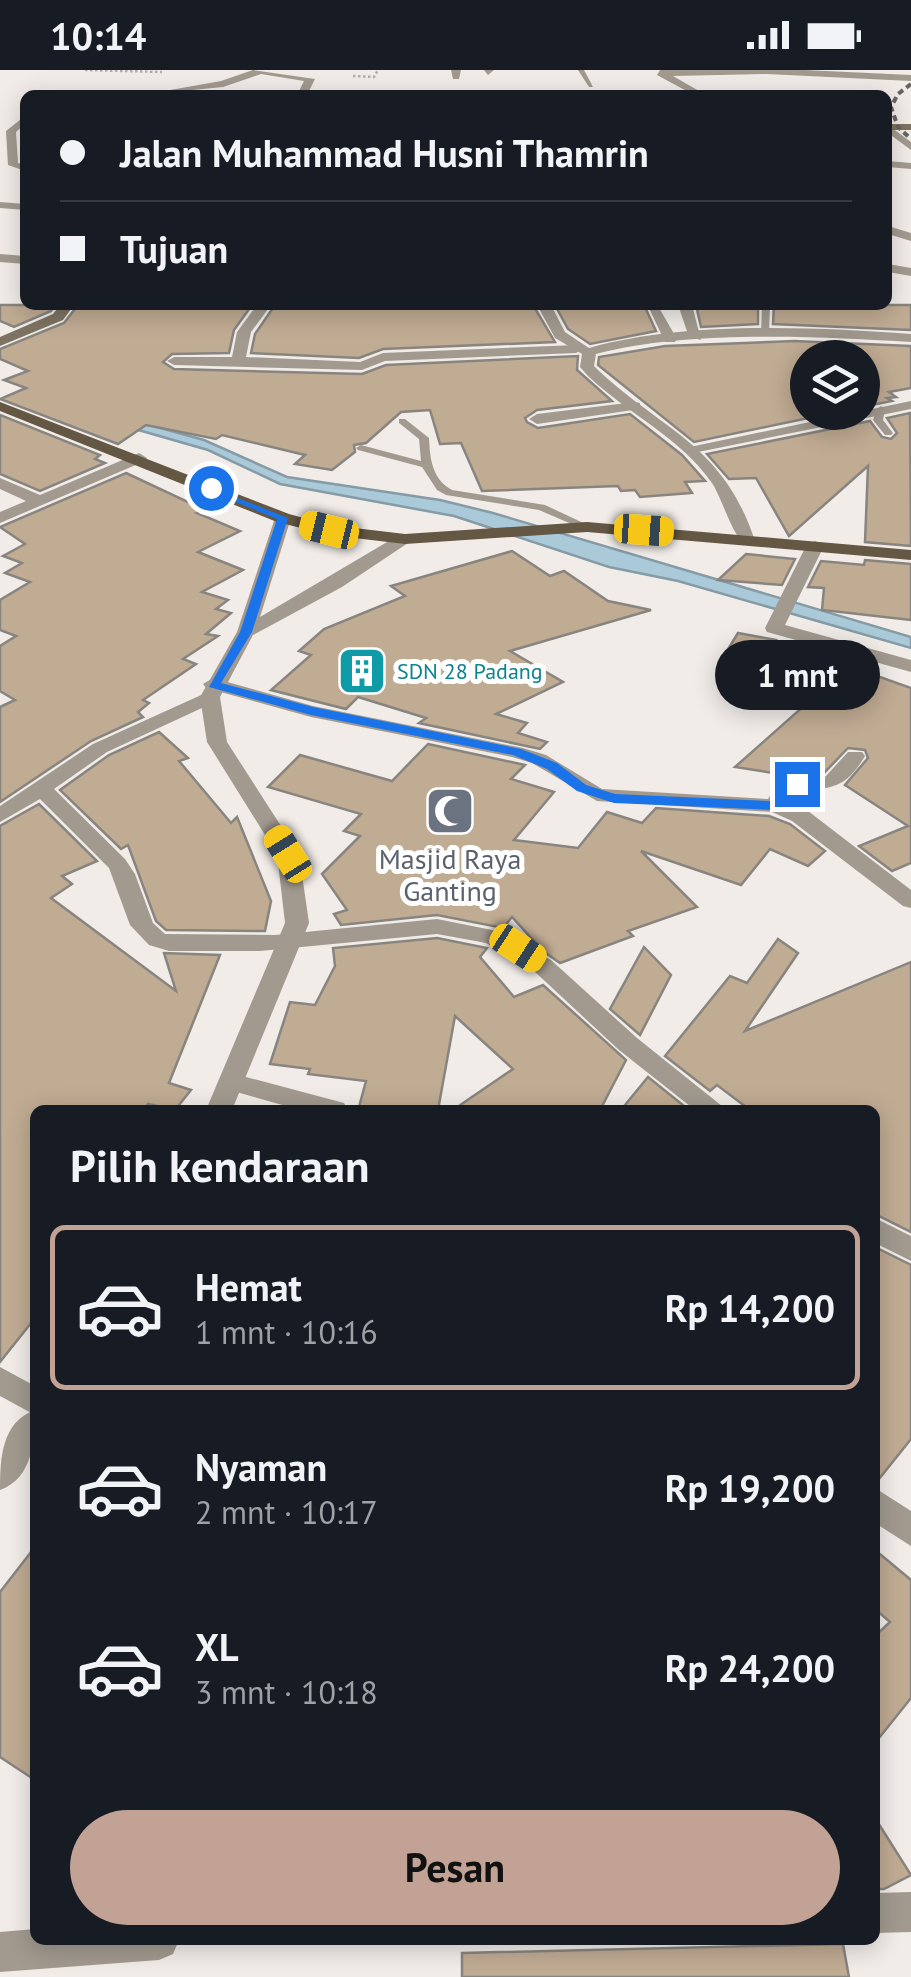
<!DOCTYPE html>
<html lang="id">
<head>
<meta charset="utf-8">
<style>
	:root { --surface:#171b24; --page:#242831; --text:#f1f3f6; --muted:#9ea1a6; --line:#363941; --accent:#c1a294 }
	body { margin:0; font-family:"PT Sans",sans-serif; background:var(--page); color:var(--text); height:100vh; display:flex; flex-direction:column; font-size:38px; white-space:nowrap }
	* { box-sizing:border-box; margin:0 }
	p { font-size:32px; color:var(--muted) }
	.icon { flex:none; width:55px; height:55px; fill:none; stroke:currentColor; stroke-width:2; stroke-linecap:round; stroke-linejoin:round }
	.map { position:relative; flex:1; overflow:hidden }
	.drawer { position:absolute; left:30px; top:1035px; width:850px; height:840px; display:flex; flex-direction:column; background:var(--surface); border-radius:15px; box-shadow:0 5px 25px #0003 }
	.drawer>* { flex:none }
	.top-card { position:absolute; left:20px; top:20px; width:872px; height:220px; border-radius:15px; box-shadow:0 5px 25px #0003; display:grid; align-content:center; height:220px; padding:0 40px; background:var(--surface) }
	.fabs { position:absolute; left:790px; top:270px; display:grid; gap:20px }
	.fabs a { display:grid; place-items:center; width:90px; height:90px; border-radius:50%; background:var(--surface); box-shadow:0 5px 25px #0003; font-size:50px }
	.end { position:absolute; width:45px; height:45px; margin:-22px; border:12px solid #1a73e8; background:#fff; box-shadow:0 0 0 5px #fff }
	.from { border-radius:50% }
	.bubble { position:absolute; height:70px; border-radius:35px; background:var(--surface); box-shadow:0 5px 25px #0003; font-size:32px; font-weight:700; line-height:70px; text-align:center }
	.car { position:absolute; width:30px; height:60px; margin:-30px -15px; border-radius:12px; box-shadow:0 0 8px 2px #0007; background:linear-gradient(#f5c518 24%,#345 0 40%,#f5c518 0 76%,#345 0 86%,#f5c518 0) }
	.top-card b { display:flex; align-items:center; gap:35px; height:95px; font-size:38px }
	.top-card b+b { border-top:2px solid var(--line) }
	.top-card i { width:25px; height:25px; background:var(--text) }
	ul { padding:0; list-style:none }
	li { display:flex; align-items:center; gap:30px; height:165px; margin:0 20px 15px; padding:0 20px; border:5px solid transparent; border-radius:15px }
	li div { flex:1 }
	li b { display:block; font-size:38px }
	li em { font-style:normal; font-weight:700 }
	li.selected { border-color:var(--accent) }
	li>.icon { width:90px; height:90px; stroke-width:1.5 }
	h2 { padding:0 40px; font-size:45px; line-height:120px }
	.cta { display:flex; gap:20px; margin-top:auto; padding:20px 40px }
	.cta a { flex:1; height:115px; border-radius:60px; background:var(--accent); color:#111; font-size:40px; font-weight:700; line-height:115px; text-align:center }
	.status { display:flex; justify-content:space-between; align-items:center; height:70px; padding:0 50px; background:var(--surface); direction:ltr }
	.status svg { height:28px; fill:currentColor }
	.map>svg:first-child { display:block }
	.water { fill:#aacada; stroke:#859ba6; stroke-width:2.5 }
	.building { fill:#c0ab93; stroke:#888580; stroke-width:2.5 }
	.lines { fill:none; stroke-linecap:round; stroke-linejoin:round }
	.path { stroke:#b1adaa; stroke-width:2.5; stroke-dasharray:2.5 2.5; stroke-linecap:butt }
	.service { fill:#a29a8f; fill-rule:evenodd }
	.minor { fill:#a29a8f; fill-rule:evenodd }
	.tertiary { fill:#a29a8f; fill-rule:evenodd }
	.secondary { fill:#7e7362; fill-rule:evenodd }
	.primary { fill:#645743; fill-rule:evenodd }
	.rail { stroke:#676462; stroke-width:4; stroke-dasharray:6 4; stroke-linecap:butt }
	.route { fill:#1a73e8 }
	.labels { text-anchor:middle; dominant-baseline:central; stroke-width:10; stroke-linejoin:round; paint-order:stroke }
	.far-culture-label { font-size:22px; fill:#0d838f; stroke:#fff; text-anchor:start }
	.worship-label { font-size:28px; fill:#5b616d; stroke:#fff }
</style>
</head>
<body>
<div class="status"><b>10:14</b><svg viewBox="0 0 49 12"><path d="M0 12V9h3v3zM5 12V6h3v6zM10 12V3h3v9zM15 12V0h3v12zM26 1h20v11H26zM47 4h2v5h-2z"/></svg></div>
<div class="map">
<svg width="911" height="1907" viewBox="0 0 911 1907">
	<rect width="100%" height="100%" fill="#f1ece8"/>
	<!-- water -->
	<path class="water" d="M95 340 204 370 287 407 440 430 493 443 911 567V578L678 511 609 497 454 446 280 414 208 380 79 343Z"/>
	<!-- building -->
	<g class="building">
		<path d="M0 235H55L51 241 14 257 0 251Z"/>
		<path d="M78 235H252L234 260 229 283 172 284 163 292 174 299 362 304 386 295 578 286 577 300 612 331 537 340 525 348 527 352 538 358 630 344 682 385 705 411 685 412 692 423 640 427 635 420 621 421 618 416 482 421 461 373 440 374 430 340 401 342 366 373 354 375 355 382 332 400 295 394 305 385 222 365 216 369 146 355 118 374 0 329 26 318 4 310 28 301 0 289V279L64 253Z"/>
		<path d="M275 235H533L555 272 383 279 359 288 251 283 255 264Z"/>
		<path d="M555 235H644L656 261 590 274 568 259Z"/>
		<path d="M696 235H758V254L701 257Z"/>
		<path d="M774 235H911V260L773 254Z"/>
		<path d="M794 271 911 276V318L889 322 896 327 887 328 892 331 862 337V288H808V342H837L694 372 598 295 599 287 665 276Z"/>
		<path d="M910 343 911 476 865 472 868 396 789 466 756 408 729 409 707 384 870 351 882 367 891 369 897 363 887 348Z"/>
		<path d="M0 345 100 385 95 389 105 393 40 421 0 404Z"/>
		<path d="M126 403 205 440 197 443 240 461 198 482 243 500 202 522 228 530 216 539 231 543 206 564 218 566 183 589 196 594 143 630 149 633 138 642 143 647 91 671 0 732V637L15 630 0 621V576L16 566 0 560V530L30 512 5 503 22 493 3 486 25 474 0 457Z"/>
		<path d="M512 481 550 506 564 501 608 531 651 540 510 581 563 612 496 644 527 653 518 663 547 672 540 679 419 653 426 648 358 627 346 639 271 620 311 585 299 581 324 559 405 526 391 516Z"/>
		<path d="M746 484 795 489 782 515 718 510Z"/>
		<path d="M865 490 911 494V550L822 540 824 518 808 517 821 491 864 495Z"/>
		<path d="M738 563 776 570 758 602 719 594Z"/>
		<path d="M849 596 911 618V793L892 801 859 776 908 756 845 715 868 688 865 680 848 678 823 704 799 707 735 697Z"/>
		<path d="M159 662 188 688 179 691 231 753 237 747 271 831 265 861 166 860 156 851 128 775 121 779 60 720 109 685Z"/>
		<path d="M428 674 525 695 511 709 554 722 514 770 578 778 607 742 642 753 656 738 769 746 790 754 825 781 808 796 770 779 741 815 641 781 697 837 628 861 633 866 560 893 543 881 512 847 503 858 437 845 341 855 334 844 347 840 322 804 360 766 344 761 361 744 268 717 300 685 392 711Z"/>
		<path d="M39 734 97 791 62 806 72 814 51 828 176 921 164 883 220 885 169 1013 191 1020 175 1040 148 1034 144 1040H35V1248L0 1292V756Z"/>
		<path d="M437 868 487 878 480 887 514 927 543 915 626 990 600 1040H453L513 999 455 946 438 1040 359 1037 366 1011 308 1004 310 999 270 994 290 932 315 935 335 896 333 878Z"/>
		<path d="M778 869 798 883 745 961 911 892V1162L875 1144V1040H750L717 1015 710 1021 665 986 730 906 747 913Z"/>
		<path d="M644 877 671 905 640 965 610 939Z"/>
		<path d="M648 1007 689 1040H621Z"/>
		<path d="M875 1177 911 1195V1369L875 1414Z"/>
		<path d="M35 1477V1710L0 1687V1522Z"/>
		<path d="M875 1480 911 1510V1628L875 1673V1566L890 1552 875 1539Z"/>
		<path d="M875 1748 911 1805 884 1819H875Z"/>
		<path d="M843 1874 849 1907H462V1883Z"/>
	</g>
	<g class="lines">
		<!-- path -->
		<g class="path">
			<path d="M85 0 162 2"/>
			<path d="M353 6 374 7 378 0"/>
		</g>
		<!-- service -->
		<g class="service">
			<path d="M578 0H584L593 17H589Z"/>
			<path d="M762 235H770L769 263 765 265 761 263Z"/>
			<path d="M881 336 885 339 883 350 893 363 891 365H885L873 350 877 339Z"/>
			<path d="M399 349H405L429 368C430 389 432 409 452 420L545 435 592 457 583 459 539 440 446 425 437 420 422 397 358 380 356 378 361 375 421 391 419 369 399 353Z"/>
		</g>
		<!-- minor -->
		<g class="minor">
			<path d="M253 0 315 9 307 25H297L304 11 261 4 223 17 142 25 221 11Z"/>
			<path d="M451 0H461L459 9H453Z"/>
			<path d="M484 0H494L488 5Z"/>
			<path d="M660 0H805L911 5V11L767 4 673 6 706 25H694L657 5Z"/>
			<path d="M25 46V54L16 62 18 93 25 95V101L8 95 6 61Z"/>
			<path d="M888 55 911 72V80L888 63Z"/>
			<path d="M888 91 911 93V99L888 97Z"/>
			<path d="M0 132 25 134V140L0 138Z"/>
			<path d="M888 156 911 163V171L888 164Z"/>
			<path d="M0 184 25 186V194L0 192Z"/>
			<path d="M888 194 911 198V206L888 202Z"/>
			<path d="M257 235H271L251 262 246 287 360 292 383 283 576 275 583 279 576 283 385 291 362 300 174 295 167 291 174 287H232L237 262Z"/>
			<path d="M678 235H692L701 270 689 267Z"/>
			<path d="M648 236H658L677 269 675 272H665Z"/>
			<path d="M911 331V339L693 383 685 378Z"/>
			<path d="M635 332 640 333V339L537 354 529 349 537 344Z"/>
			<path d="M139 383 147 388 145 391 0 453V442L26 431 0 419V408L40 425Z"/>
			<path d="M815 471 824 476 785 555 911 590V602L767 562 765 558 806 476Z"/>
			<path d="M213 608 313 636 523 678 546 685 602 719 768 729 777 715 825 707 848 682H862L865 686C843 723 830 716 792 723L787 733 808 741 911 820V838L903 836 792 751 772 742 597 731 532 693 512 687 311 647 206 618 203 614Z"/>
			<path d="M210 621 217 623V631L107 682 54 719 125 789 135 804 153 853 165 864 275 865 437 849 502 862 551 890 637 968 727 1040H695L619 980 534 901 486 873 437 864 260 881H169L149 875 130 855 109 798 40 729 0 752V736L93 674Z"/>
			<path d="M231 1003 344 1033 348 1040H300L222 1018 218 1012 222 1006Z"/>
			<path d="M875 1148 911 1166V1191L875 1173Z"/>
			<path d="M0 1297 35 1316V1345L0 1326Z"/>
			<path d="M875 1418 911 1441V1476L875 1453Z"/>
			<path d="M911 1822V1862L875 1863V1823Z"/>
			<path d="M35 1859V1870H179L173 1884 159 1890 0 1902V1862Z"/>
		</g>
		<!-- tertiary -->
		<g class="tertiary">
			<path d="M537 235H551L565 262 589 278C684 251 813 257 911 264V272C819 266 683 260 596 284L594 296 598 300C663 361 722 374 754 468L745 473C733 468 722 428 712 413 680 367 628 344 588 306L580 297 582 284 555 268Z"/>
			<path d="M283 443 291 448 260 547 399 465 414 469 342 517 253 565 220 627 227 672 299 784 309 853 232 1040H206L285 853 277 784 207 672 200 627 237 562 275 448Z"/>
			<path d="M35 1340C35 1370 33 1408 0 1420 0 1390 1 1352 35 1340Z"/>
		</g>
		<!-- secondary -->
		<g class="secondary">
			<rect x="888" y="54" width="23" height="6"/>
			<path d="M60 235H74L63 250 0 276V267L53 244Z"/>
		</g>
		<!-- primary -->
		<path class="primary" d="M0 332 289 444 329 455 405 464 587 452 911 480V490L587 462 405 474 329 465 277 452 0 341Z"/>
		<!-- rail -->
		<path class="rail" d="M911 14 898 24 891 37 898 57 911 69"/>
	</g>
	<!-- route -->
	<path class="route" d="M207 416 288 448 252 562 221 613 313 637 521 679 557 693 586 715 615 724 770 731 779 716 797 710 804 714 789 721 779 739 774 740 614 733 577 721 547 699 513 685 311 645 209 617 240 562 277 449 207 420Z"/>
	<!-- icons -->
	<defs>
		<g id="building-square" transform="scale(2.5)"><rect x="-9" y="-9" width="18" height="18" rx="4" fill="#0f9aa8" stroke="#fff"/><path d="M-4-6H4V6H1V3H-1V6H-4ZM-2.5-4.3h1.7v1.8h-1.7ZM.8-4.3h1.7v1.8H.8ZM-2.5-1h1.7V.8h-1.7ZM.8-1h1.7V.8H.8Z" fill="#fff"/></g>
		<g id="mosque-square" transform="scale(2.5)"><rect x="-9" y="-9" width="18" height="18" rx="4" fill="#6b7280" stroke="#fff"/><path d="M3.5-4.9A6 6 0 1 0 3.5 4.9A5 5 0 1 1 3.5-4.9Z" fill="#fff"/></g>
	</defs>
	<g fill-rule="evenodd">
		<use href="#building-square" x="362" y="601"/>
		<use href="#mosque-square" x="450" y="741"/>
	</g>
	<g class="labels">
		<!-- far-culture labels -->
		<g class="far-culture-label">
			<text x="397" y="601">SDN 28 Padang</text>
		</g>
		<!-- worship labels -->
		<g class="worship-label">
			<text x="450" y="788">Masjid Raya<tspan x="450" dy="32">Ganting</tspan></text>
		</g>
	</g>
</svg>
<div class="fabs">
<a><svg class="icon" aria-label="layers" viewBox="0 0 24 24"><path d="M12 4l9 5-9 5-9-5zM3 14l9 5 9-5"/></svg></a>
</div>
<i class="end from" style="left:211px;top:418px"></i>
<i class="end" style="left:797px;top:714px"></i>
<div class="bubble" style="left:715px;top:570px;width:165px">1 mnt</div>
<i class="car" style="left:329px;top:460px;rotate:284deg"></i>
<i class="car" style="left:644px;top:460px;rotate:94deg"></i>
<i class="car" style="left:288px;top:784px;rotate:328deg"></i>
<i class="car" style="left:518px;top:878px;rotate:123deg"></i>
<div class="top-card">
<b><i class="from"></i>Jalan Muhammad Husni Thamrin</b>
<b><i></i>Tujuan</b>
</div>
<section class="drawer">
<h2>Pilih kendaraan</h2>
<ul>
<li class="selected"><svg class="icon" aria-label="car" viewBox="0 0 24 24"><path d="M5 17H2v-5l4-1 3-4h7l3 4 3 1v5h-3M9 17h6M6 11h13"/><circle cx="7" cy="17" r="2"/><circle cx="17" cy="17" r="2"/></svg><div><b>Hemat</b><p>1 mnt · 10:16</p></div><em>Rp 14,200</em></li>
<li><svg class="icon" aria-label="car" viewBox="0 0 24 24"><path d="M5 17H2v-5l4-1 3-4h7l3 4 3 1v5h-3M9 17h6M6 11h13"/><circle cx="7" cy="17" r="2"/><circle cx="17" cy="17" r="2"/></svg><div><b>Nyaman</b><p>2 mnt · 10:17</p></div><em>Rp 19,200</em></li>
<li><svg class="icon" aria-label="car" viewBox="0 0 24 24"><path d="M5 17H2v-5l4-1 3-4h7l3 4 3 1v5h-3M9 17h6M6 11h13"/><circle cx="7" cy="17" r="2"/><circle cx="17" cy="17" r="2"/></svg><div><b>XL</b><p>3 mnt · 10:18</p></div><em>Rp 24,200</em></li>
</ul>
<div class="cta"><a>Pesan</a></div>
</section>
</div>
</body>
</html>
